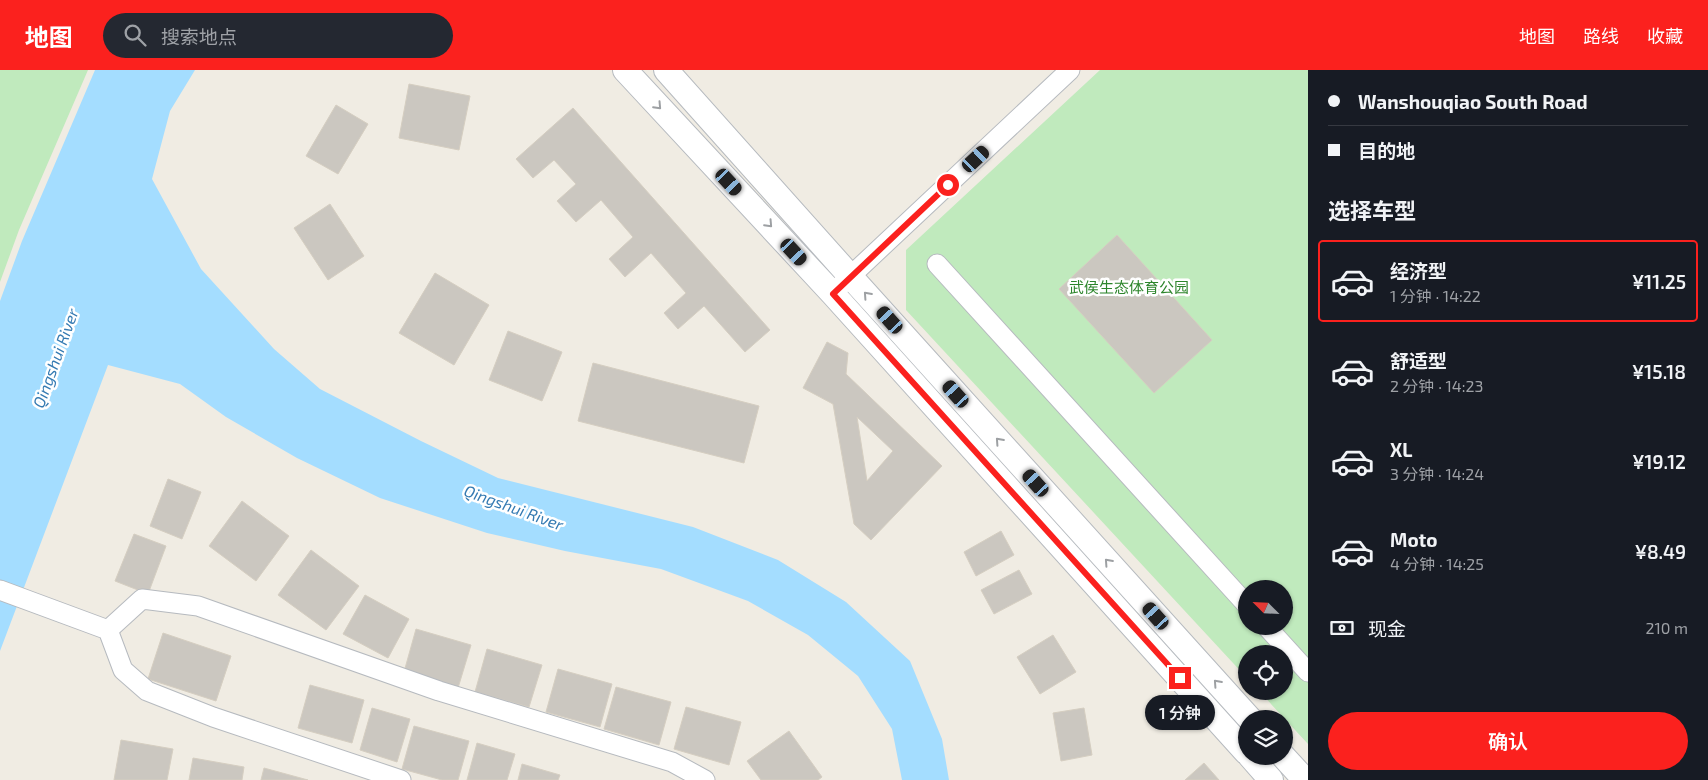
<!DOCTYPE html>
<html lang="zh">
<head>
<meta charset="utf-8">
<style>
	:root { --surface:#171b24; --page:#242831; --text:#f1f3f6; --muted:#9ea1a6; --line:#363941; --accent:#fb211e }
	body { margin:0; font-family:"Exo 2","Noto Sans SC",sans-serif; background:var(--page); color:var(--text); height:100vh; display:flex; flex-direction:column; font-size:19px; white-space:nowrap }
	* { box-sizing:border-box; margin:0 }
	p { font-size:16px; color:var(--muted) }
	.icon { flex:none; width:28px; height:28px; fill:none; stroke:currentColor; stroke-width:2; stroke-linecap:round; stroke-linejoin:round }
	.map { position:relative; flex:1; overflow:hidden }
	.sheet { display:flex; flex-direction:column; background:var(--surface); width:400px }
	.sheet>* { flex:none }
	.top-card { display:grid; align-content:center; height:110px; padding:0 20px; background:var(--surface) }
	.needle { width:32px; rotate:294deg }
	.tools { position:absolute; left:1238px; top:510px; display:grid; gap:10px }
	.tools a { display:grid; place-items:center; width:55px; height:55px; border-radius:50%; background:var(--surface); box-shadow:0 1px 4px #0004; font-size:25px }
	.end { position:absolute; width:22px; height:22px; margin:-11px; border:6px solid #fb211e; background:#fff; box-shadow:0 0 0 2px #fff }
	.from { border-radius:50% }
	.bubble { position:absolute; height:35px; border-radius:18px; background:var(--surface); box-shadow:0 1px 4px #0004; font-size:16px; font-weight:600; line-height:35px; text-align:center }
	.car { position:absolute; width:15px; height:30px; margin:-15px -8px; border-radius:6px; box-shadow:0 0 4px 1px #0007; background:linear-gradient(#222 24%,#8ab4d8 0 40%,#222 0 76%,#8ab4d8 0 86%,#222 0) }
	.top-card b { display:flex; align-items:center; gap:18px; height:48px; font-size:19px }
	.top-card b+b { border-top:1px solid var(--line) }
	.top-card i { width:12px; height:12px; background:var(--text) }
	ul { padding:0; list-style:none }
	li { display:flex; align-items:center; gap:15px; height:82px; margin:0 10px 8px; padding:0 10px; border:2px solid transparent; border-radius:5px }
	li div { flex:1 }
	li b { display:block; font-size:19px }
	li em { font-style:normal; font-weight:600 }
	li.active { border-color:var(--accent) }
	li>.icon { width:45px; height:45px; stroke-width:1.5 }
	h2 { padding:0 20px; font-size:22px; line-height:60px }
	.pay { display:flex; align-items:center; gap:12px; height:55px; padding:0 20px; font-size:19px }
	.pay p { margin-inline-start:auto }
	.button { display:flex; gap:10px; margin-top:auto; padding:10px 20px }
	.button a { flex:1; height:58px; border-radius:30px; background:var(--accent); color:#fff; font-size:20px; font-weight:600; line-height:58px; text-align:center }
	header { display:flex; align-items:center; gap:30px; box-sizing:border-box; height:70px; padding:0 25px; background:var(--accent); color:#fff }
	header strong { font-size:24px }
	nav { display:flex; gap:28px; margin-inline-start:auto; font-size:18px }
	.search { width:350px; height:45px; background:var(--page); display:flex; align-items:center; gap:12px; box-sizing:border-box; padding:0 18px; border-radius:28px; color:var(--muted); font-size:19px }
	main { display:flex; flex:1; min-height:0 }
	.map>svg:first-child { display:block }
	.green { fill:#c0eabd; fill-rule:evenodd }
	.water { fill:#a4ddff }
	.building { fill:#cbc7c0; stroke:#d5cec1; fill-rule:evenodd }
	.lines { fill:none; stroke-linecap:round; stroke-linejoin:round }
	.minor-casing { stroke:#b6babf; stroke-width:21 }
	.tertiary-casing { stroke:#b6babf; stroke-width:26 }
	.minor { stroke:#fff; stroke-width:19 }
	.tertiary { stroke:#fff; stroke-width:24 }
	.oneway { stroke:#9da0a3 }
	.route { stroke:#fb211e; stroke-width:6 }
	.labels { text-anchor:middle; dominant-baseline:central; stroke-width:5; stroke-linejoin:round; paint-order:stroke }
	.park-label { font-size:15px; fill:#2d852c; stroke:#fff }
	.water-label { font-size:16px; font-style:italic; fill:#347ab2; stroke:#fff }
</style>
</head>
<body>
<header>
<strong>地图</strong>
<div class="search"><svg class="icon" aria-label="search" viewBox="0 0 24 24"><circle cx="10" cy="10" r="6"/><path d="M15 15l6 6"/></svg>搜索地点</div>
<nav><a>地图</a><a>路线</a><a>收藏</a></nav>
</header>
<main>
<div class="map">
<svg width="1308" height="710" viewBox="0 0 1308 710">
	<rect width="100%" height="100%" fill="#f0ece3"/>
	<!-- green -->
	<g class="green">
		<path d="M0 0H88L19 160 0 212Z"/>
		<path d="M1100 0H1308V674L1259 621H1284V584H1246V607L906 240V180ZM1246 519H1284V556H1246Z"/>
	</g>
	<!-- water -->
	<path class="water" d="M95 0H195L170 41 152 109 201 199 274 279 320 319 421 371 498 408 693 457 778 490 846 532 910 591 942 669 949 710H902L892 659 858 606 808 565 748 531 661 499 565 481 487 463 380 428 297 388 226 347 180 314 108 295 0 581V231L22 171Z"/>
	<!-- building -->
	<g class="building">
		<path d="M409 14 470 26 459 80 399 68Z"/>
		<path d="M336 35 368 54 338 104 306 86Z"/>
		<path d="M573 38 770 260 745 282 704 236 678 259 664 243 686 223 651 183 625 207 609 189 633 167 601 130 576 152 557 131 576 114 554 90 533 108 516 89Z"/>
		<path d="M330 134 364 186 328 210 294 158Z"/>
		<path d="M1117 165 1212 270 1154 323 1059 219Z"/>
		<path d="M435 203 489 235 454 295 399 263Z"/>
		<path d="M508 261 562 282 542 331 489 310Z"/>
		<path d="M827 272 848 283 846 304 942 396 871 470 854 454 833 334 803 318ZM857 347 893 381 867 411Z"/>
		<path d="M593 293 759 336 744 393 578 351Z"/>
		<path d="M168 409 201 422 182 469 150 456Z"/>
		<path d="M242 431 289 466 256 511 209 476Z"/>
		<path d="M1001 461 1014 485 976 506 964 482Z"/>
		<path d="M134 464 166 476 148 524 115 511Z"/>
		<path d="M311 480 359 516 326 560 278 525Z"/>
		<path d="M1019 500 1032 524 994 544 981 520Z"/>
		<path d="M365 525 409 549 388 588 343 564Z"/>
		<path d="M416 559 471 575 458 618 404 602Z"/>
		<path d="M163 563 231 586 216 631 148 609Z"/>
		<path d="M1053 565 1076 602 1040 624 1017 587Z"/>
		<path d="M487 579 542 595 529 637 475 622Z"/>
		<path d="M558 599 612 614 600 657 546 642Z"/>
		<path d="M310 615 364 630 352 673 298 658Z"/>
		<path d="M616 617 671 632 659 675 604 659Z"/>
		<path d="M686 637 741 652 729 695 674 679Z"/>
		<path d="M372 638 410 649 397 692 360 680Z"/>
		<path d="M1084 638 1092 685 1061 691 1053 643Z"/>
		<path d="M414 656 469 671 458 710H442L402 699Z"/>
		<path d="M789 661 822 707 818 710H761L747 691Z"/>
		<path d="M121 670 173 679 167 710H114Z"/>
		<path d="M477 673 515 684 507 710H467Z"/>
		<path d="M193 688 244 697 242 710H189Z"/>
		<path d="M1204 693 1219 710H1185Z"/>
		<path d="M522 694 560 705 558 710H518Z"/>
		<path d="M264 698 308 710H261Z"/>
	</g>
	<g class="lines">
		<!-- minor casing -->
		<g class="minor-casing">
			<g id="minor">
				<path d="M937 194 1246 534"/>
				<path d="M841 215 1070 0"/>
				<path d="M0 520 108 560 123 600 147 621 213 647 401 710"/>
				<path d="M1266 556 1308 602"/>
				<path d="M108 560 142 529 198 536 439 621 672 692 705 710"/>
			</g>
		</g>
		<!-- tertiary casing -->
		<g class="tertiary-casing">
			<g id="tertiary">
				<path d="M625 0 833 224 1246 682"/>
				<path d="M666 0 850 206 1250 649"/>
				<path d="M1250 686 1271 710"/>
				<path d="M1283 686 1305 710"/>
			</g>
		</g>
		<!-- minor -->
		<use href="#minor" class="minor"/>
		<!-- tertiary -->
		<use href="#tertiary" class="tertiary"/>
	</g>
	<!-- one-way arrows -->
	<defs><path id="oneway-chevron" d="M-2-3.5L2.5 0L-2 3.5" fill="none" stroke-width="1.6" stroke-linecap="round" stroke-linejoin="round" transform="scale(1.25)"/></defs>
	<g class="oneway">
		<use href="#oneway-chevron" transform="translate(658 36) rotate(47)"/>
		<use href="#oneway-chevron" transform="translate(769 154) rotate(47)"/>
		<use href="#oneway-chevron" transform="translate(867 225) rotate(-132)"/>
		<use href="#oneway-chevron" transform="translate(999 371) rotate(-132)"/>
		<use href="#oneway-chevron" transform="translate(1108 492) rotate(-132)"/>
		<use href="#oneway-chevron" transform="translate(1217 613) rotate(-132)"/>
	</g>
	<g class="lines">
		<!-- route -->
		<path class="route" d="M948 115 833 224 1180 608"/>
	</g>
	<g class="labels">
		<!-- park labels -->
		<g class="park-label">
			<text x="1129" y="217">武侯生态体育公园</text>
		</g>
		<!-- water labels -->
		<g class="water-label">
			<text transform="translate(55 288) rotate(-70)">Qingshui River</text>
			<text transform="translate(514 437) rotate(20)">Qingshui River</text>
		</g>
	</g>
</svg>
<div class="tools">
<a><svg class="needle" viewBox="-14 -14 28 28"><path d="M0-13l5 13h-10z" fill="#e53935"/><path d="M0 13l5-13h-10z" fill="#9ea1a6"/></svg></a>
<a><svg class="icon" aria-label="locate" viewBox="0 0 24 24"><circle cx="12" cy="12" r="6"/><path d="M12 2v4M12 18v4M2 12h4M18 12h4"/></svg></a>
<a><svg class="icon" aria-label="layers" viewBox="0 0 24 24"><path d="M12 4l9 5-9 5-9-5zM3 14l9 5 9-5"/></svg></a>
</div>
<i class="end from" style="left:948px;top:115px"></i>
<i class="end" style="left:1180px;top:608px"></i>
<div class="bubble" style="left:1145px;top:625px;width:70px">1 分钟</div>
<i class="car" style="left:976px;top:89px;rotate:47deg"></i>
<i class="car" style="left:729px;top:112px;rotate:137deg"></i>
<i class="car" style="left:794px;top:182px;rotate:137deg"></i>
<i class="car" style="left:890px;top:250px;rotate:318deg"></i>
<i class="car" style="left:956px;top:324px;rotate:318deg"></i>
<i class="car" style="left:1036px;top:413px;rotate:318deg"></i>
<i class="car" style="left:1156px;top:546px;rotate:318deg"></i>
</div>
<section class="sheet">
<div class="top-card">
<b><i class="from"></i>Wanshouqiao South Road</b>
<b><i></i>目的地</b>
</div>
<h2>选择车型</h2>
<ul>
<li class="active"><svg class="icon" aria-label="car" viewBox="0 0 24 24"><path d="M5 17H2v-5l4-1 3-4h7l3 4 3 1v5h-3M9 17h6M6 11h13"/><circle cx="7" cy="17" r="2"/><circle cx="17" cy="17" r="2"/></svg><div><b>经济型</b><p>1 分钟 · 14:22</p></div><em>¥11.25</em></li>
<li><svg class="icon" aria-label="car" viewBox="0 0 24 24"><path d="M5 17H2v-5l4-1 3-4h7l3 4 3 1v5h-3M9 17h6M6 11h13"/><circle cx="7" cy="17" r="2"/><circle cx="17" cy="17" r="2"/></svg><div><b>舒适型</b><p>2 分钟 · 14:23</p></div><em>¥15.18</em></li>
<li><svg class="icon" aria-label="car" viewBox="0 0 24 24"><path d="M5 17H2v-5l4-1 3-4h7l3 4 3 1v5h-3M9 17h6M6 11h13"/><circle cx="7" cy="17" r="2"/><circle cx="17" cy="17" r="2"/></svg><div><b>XL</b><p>3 分钟 · 14:24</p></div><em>¥19.12</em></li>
<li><svg class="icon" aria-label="car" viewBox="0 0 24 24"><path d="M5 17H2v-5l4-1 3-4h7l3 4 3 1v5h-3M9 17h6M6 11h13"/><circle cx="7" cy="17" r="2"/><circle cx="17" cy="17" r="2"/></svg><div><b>Moto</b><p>4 分钟 · 14:25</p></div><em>¥8.49</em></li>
</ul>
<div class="pay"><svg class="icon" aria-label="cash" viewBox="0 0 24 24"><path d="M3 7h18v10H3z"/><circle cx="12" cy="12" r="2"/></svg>现金<p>210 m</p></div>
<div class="button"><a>确认</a></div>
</section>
</main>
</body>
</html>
